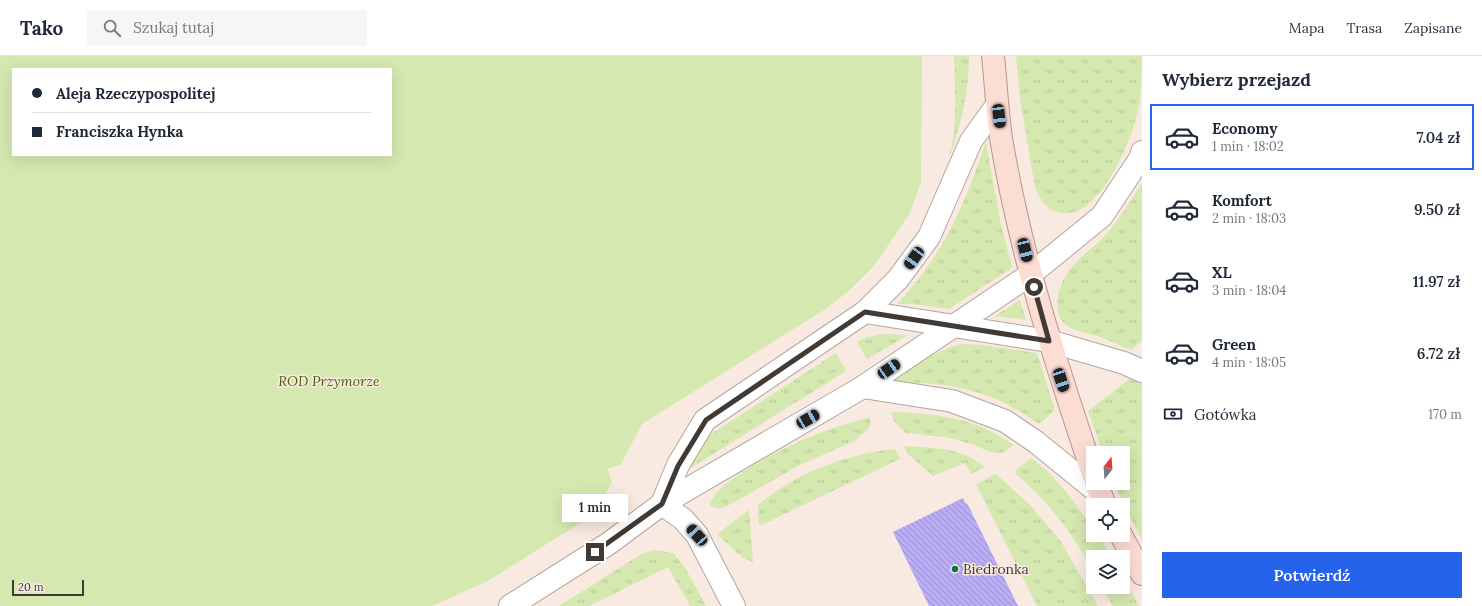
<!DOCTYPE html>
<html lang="pl">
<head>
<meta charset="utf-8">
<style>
	:root { --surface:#fff; --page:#f6f6f7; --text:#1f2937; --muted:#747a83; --line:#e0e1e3; --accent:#2563eb }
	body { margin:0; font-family:Lora,serif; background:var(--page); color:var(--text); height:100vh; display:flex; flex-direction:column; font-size:15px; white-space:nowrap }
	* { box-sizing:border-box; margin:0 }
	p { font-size:13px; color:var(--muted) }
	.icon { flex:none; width:22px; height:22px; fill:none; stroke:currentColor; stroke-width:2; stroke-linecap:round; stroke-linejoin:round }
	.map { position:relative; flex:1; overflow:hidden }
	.side { display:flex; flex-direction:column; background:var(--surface); width:340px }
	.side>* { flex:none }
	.hud { position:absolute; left:12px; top:12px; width:380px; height:88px; border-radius:0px; box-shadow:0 4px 16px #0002; display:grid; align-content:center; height:88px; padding:0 20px; background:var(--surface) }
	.needle { width:26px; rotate:17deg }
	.buttons { position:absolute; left:1086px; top:390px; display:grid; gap:8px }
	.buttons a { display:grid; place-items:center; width:44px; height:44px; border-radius:0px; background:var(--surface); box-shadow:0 4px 16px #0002; font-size:20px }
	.scale { position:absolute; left:12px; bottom:10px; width:72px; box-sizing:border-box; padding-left:4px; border:2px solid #3f3a36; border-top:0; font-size:11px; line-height:14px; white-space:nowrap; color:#3f3a36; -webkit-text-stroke:3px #f8eae0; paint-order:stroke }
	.end { position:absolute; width:18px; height:18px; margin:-9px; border:5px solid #3f3a36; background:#fff; box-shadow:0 0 0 2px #fff }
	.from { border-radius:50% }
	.bubble { position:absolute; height:28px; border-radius:0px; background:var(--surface); box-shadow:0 4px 16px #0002; font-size:13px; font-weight:600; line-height:28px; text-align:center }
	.car { position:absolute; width:12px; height:24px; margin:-12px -6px; border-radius:5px; box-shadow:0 0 3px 1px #0007; background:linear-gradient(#222 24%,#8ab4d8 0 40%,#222 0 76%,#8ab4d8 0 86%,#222 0) }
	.hud b { display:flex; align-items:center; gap:14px; height:38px; font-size:15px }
	.hud b+b { border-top:1px solid var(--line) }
	.hud i { width:10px; height:10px; background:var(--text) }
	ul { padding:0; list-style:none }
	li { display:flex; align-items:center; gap:12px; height:66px; margin:0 8px 6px; padding:0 12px; border:2px solid transparent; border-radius:0px }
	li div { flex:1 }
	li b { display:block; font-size:15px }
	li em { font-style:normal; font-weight:600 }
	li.current { border-color:var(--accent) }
	li>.icon { width:36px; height:36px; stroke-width:1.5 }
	h2 { padding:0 20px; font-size:18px; line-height:48px }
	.pay { display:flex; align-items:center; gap:10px; height:44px; padding:0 20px; font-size:15px }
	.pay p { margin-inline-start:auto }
	.cta { display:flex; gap:8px; margin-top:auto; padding:8px 20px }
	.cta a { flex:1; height:46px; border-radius:0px; background:var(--accent); color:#fff; font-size:16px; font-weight:600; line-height:46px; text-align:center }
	header { display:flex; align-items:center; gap:24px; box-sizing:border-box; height:56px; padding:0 20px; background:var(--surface); border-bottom:1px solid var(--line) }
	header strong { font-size:19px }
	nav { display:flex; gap:22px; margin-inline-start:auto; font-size:14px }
	.search { width:280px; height:36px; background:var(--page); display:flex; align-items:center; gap:10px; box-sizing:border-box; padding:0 14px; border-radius:0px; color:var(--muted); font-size:15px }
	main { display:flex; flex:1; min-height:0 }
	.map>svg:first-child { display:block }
	.grass { fill:url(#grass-tufts) }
	.garden { fill:#d5e8af; fill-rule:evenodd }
	.building { fill:url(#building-back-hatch) }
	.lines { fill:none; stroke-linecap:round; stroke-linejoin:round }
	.minor-casing { stroke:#b3a69d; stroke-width:24 }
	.major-casing { stroke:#b9968a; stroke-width:24 }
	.minor { stroke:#fff; stroke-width:22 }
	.major { stroke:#fcddd4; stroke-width:22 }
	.route { stroke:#3f3a36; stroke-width:5 }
	.poi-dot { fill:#137349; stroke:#f8eae0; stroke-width:1.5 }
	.labels { text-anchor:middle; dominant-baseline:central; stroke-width:3; stroke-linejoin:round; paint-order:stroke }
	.park-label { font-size:14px; font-style:italic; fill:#4e6107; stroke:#f8eae0 }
	.poi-label { font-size:14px; fill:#3f3a36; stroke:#f8eae0; text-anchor:start }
</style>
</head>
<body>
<header>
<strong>Tako</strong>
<div class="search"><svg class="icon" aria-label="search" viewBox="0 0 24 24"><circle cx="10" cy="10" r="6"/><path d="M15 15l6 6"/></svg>Szukaj tutaj</div>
<nav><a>Mapa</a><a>Trasa</a><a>Zapisane</a></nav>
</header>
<main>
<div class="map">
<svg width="1142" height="550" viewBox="0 0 1142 550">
	<defs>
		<pattern id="grass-tufts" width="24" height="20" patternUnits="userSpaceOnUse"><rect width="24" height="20" fill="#d5e8af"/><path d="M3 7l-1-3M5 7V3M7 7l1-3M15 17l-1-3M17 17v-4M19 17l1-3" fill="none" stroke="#b8c897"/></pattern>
		<pattern id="building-back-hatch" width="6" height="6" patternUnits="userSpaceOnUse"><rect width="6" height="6" fill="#baadf8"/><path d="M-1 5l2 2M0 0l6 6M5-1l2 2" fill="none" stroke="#998eca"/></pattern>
	</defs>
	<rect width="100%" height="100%" fill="#f8eae0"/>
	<!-- grass -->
	<g class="grass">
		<path d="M954 0H969C969 35 961 70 949 103 958 69 955 35 954 0Z"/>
		<path d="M1016 0H1142C1142 22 1142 41 1136 63 1128 92 1098 162 1062 157 1046 155 1040 144 1035 131L1020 43Z"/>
		<path d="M986 86 1000 164 1012 212 949 253 912 248H897C944 198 964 150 986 86Z"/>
		<path d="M1142 127V285L1131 294C1121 290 1111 285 1100 281 1089 277 1075 276 1066 269 1049 255 1060 224 1072 211 1083 197 1098 189 1109 175 1121 160 1132 143 1142 127Z"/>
		<path d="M1020 244 1026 264 995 260Z"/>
		<path d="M882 278 908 279 867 303 857 286 868 281Z"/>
		<path d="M964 288 983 289 1037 297 1055 354 1039 368C1029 362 1020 355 1010 350 973 330 930 325 889 327 912 312 936 292 964 288Z"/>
		<path d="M836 297 846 315 686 415 705 382Z"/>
		<path d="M1129 323 1142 328V485L1114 427H1123V397H1103L1088 355Z"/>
		<path d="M892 356C940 358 972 361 1014 389L1002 397 990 396 972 388 950 382 906 377 899 371 893 363Z"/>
		<path d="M869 361 871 366 869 372 856 384 798 410 729 449C723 452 716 454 710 449 714 423 803 382 828 374 841 369 855 366 869 361Z"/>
		<path d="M904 390C925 391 946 392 966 399 973 402 979 407 985 411L971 418 965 407 933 420 909 399Z"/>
		<path d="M895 393 900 403 759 470 758 449C795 417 847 398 895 393Z"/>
		<path d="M1031 402 1049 417 1069 439 1093 472V479H1098L1112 501H1093V515C1070 474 1050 447 1014 416Z"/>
		<path d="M996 418 1030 449 1060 484 1098 550H1037L976 428Z"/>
		<path d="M749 454 753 506 743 502 717 478Z"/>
		<path d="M655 494 673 497 684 510 706 550H690L668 511 589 550H559L643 497Z"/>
		<path d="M1123 521 1139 550H1113L1102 531H1123Z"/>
	</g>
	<!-- garden -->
	<path class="garden" d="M0 0H922L921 126 910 157 874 210 850 234 824 254 642 368 621 408 608 413 612 427 593 459 486 526 432 550H0ZM13 13H391V99H13Z"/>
	<!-- building -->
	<path class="building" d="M963 442 966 448 967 447 1018 550H929L893 476Z"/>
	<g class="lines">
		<!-- minor casing -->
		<g class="minor-casing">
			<g id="minor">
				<path d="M865 256 1049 285 1124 307 1142 315"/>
				<path d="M863 331 952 345 1005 365 1036 386 1100 438"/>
				<path d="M662 448 678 409 705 364 865 256 898 223 929 181 971 85 997 49"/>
				<path d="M662 448 683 463 697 479 734 550"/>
				<path d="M510 550 608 488 662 448 863 331 1031 218 1102 160 1141 101 1142 96"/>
			</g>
		</g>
		<!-- major casing -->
		<g class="major-casing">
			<g id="major">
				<path d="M993 0C996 27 997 55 1001 82 1020 197 1056 308 1093 418"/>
				<path d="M1096 427 1105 449"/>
				<path d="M1121 479 1142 518"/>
			</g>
		</g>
		<!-- minor -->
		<use href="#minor" class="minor"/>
		<!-- major -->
		<use href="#major" class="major"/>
	</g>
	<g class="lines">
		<!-- route -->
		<path class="route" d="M595 496 662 448 678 410 706 364 865 256 1049 285 1034 231"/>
	</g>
	<!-- markers -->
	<circle class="poi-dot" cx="955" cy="513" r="4"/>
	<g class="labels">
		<!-- park labels -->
		<g class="park-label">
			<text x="329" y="325">ROD Przymorze</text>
		</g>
		<!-- poi labels -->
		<g class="poi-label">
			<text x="963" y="513">Biedronka</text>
		</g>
	</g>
</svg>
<div class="buttons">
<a><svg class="needle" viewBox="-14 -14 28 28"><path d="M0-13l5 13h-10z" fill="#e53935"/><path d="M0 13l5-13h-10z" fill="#747a83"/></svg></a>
<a><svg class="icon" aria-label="locate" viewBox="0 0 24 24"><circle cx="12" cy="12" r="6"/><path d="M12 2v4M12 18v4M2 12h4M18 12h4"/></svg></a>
<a><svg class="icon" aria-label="layers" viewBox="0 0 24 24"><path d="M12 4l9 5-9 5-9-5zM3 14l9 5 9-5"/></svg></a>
</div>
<div class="scale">20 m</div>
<i class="end from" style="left:1034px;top:231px"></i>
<i class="end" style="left:595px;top:496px"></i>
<div class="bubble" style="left:562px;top:438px;width:66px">1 min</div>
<i class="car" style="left:999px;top:60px;rotate:173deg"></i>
<i class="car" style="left:1025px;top:194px;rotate:166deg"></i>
<i class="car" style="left:914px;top:202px;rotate:216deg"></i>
<i class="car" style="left:889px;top:313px;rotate:56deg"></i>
<i class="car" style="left:1061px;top:324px;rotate:162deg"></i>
<i class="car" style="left:808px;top:363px;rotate:60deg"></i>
<i class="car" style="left:697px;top:479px;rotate:318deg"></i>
<div class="hud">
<b><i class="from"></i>Aleja Rzeczypospolitej</b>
<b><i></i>Franciszka Hynka</b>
</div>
</div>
<section class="side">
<h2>Wybierz przejazd</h2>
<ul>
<li class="current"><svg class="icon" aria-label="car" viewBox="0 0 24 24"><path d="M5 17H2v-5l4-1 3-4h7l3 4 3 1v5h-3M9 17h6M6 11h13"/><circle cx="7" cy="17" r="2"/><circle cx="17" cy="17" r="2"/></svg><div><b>Economy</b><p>1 min · 18:02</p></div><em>7.04 zł</em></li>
<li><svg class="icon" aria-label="car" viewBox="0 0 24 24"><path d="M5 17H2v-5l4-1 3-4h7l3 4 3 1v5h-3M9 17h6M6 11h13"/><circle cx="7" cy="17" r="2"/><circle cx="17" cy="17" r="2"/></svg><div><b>Komfort</b><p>2 min · 18:03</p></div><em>9.50 zł</em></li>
<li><svg class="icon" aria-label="car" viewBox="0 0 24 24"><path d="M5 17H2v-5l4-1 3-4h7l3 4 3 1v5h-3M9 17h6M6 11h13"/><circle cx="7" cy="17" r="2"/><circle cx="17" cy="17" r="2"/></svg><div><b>XL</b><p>3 min · 18:04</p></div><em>11.97 zł</em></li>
<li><svg class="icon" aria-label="car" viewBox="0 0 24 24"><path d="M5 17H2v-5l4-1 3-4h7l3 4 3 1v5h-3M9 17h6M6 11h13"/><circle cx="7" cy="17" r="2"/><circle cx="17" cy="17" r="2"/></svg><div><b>Green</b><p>4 min · 18:05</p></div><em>6.72 zł</em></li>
</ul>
<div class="pay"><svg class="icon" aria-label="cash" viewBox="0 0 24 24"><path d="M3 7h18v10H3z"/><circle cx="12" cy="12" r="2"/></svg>Gotówka<p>170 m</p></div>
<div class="cta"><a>Potwierdź</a></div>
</section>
</main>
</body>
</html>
